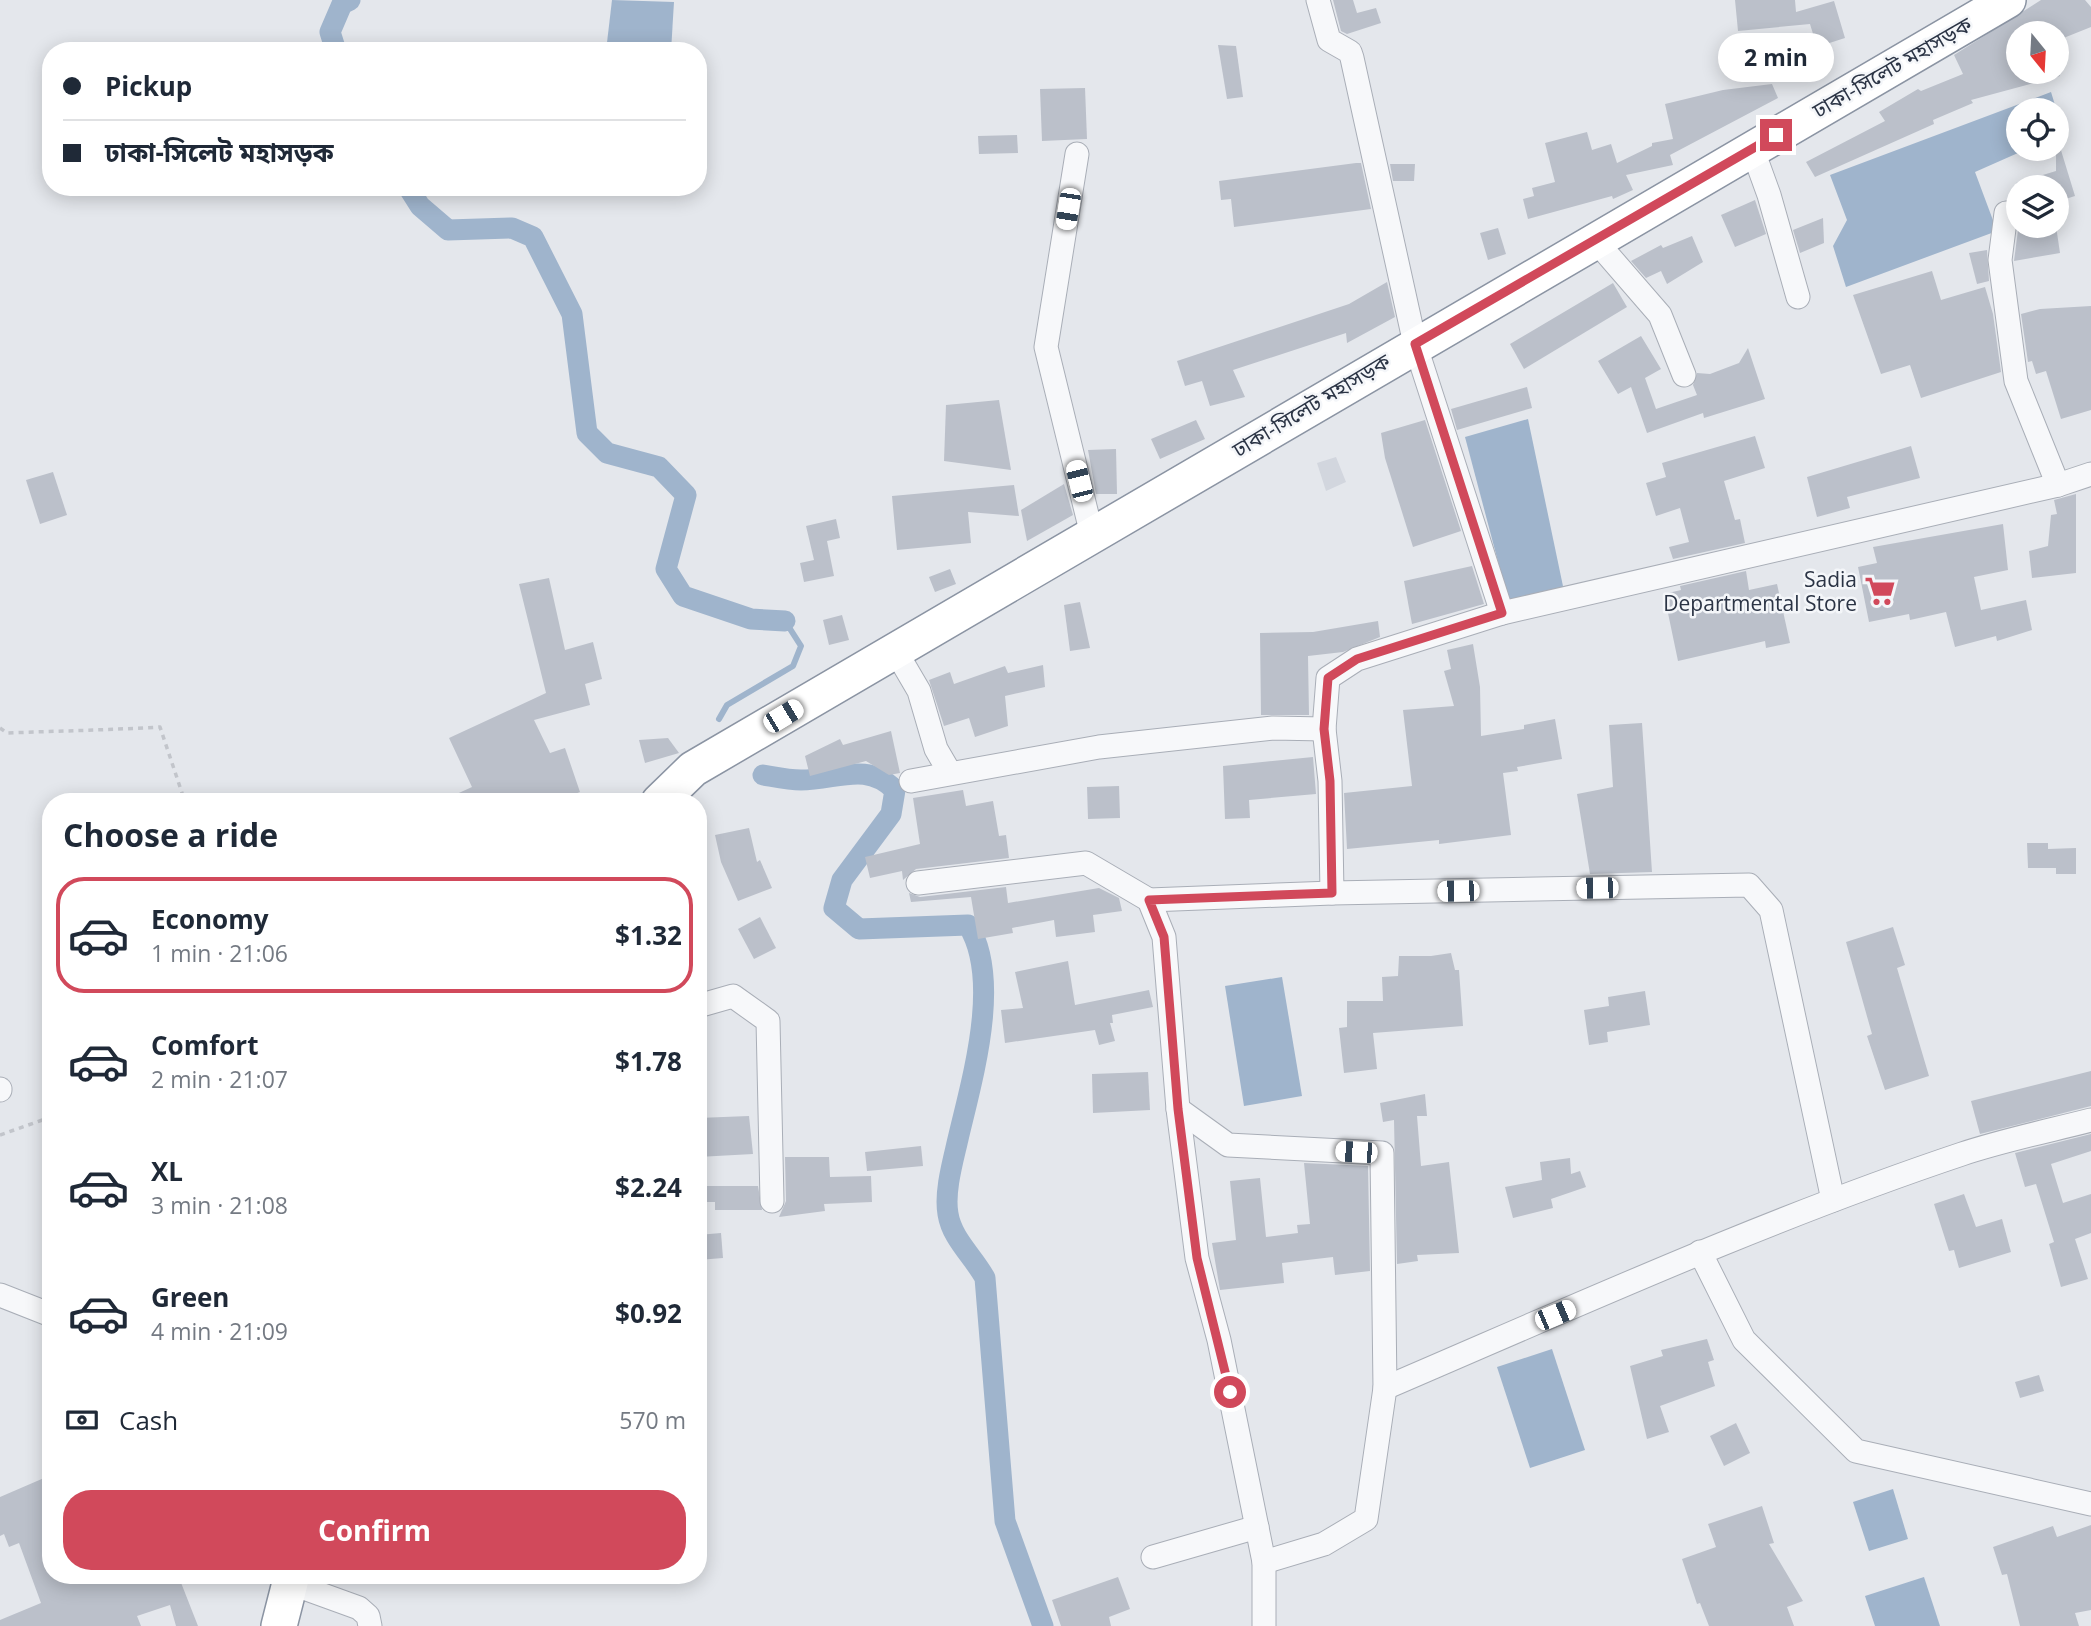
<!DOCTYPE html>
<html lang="en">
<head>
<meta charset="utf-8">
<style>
	:root { --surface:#fff; --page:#f6f6f7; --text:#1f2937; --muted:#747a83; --line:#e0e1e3; --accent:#d1495b }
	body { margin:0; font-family:"Open Sans","Noto Sans Bengali",sans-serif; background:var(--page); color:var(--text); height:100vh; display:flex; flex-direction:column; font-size:26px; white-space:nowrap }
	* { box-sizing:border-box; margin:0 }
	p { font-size:23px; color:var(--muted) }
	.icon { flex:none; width:38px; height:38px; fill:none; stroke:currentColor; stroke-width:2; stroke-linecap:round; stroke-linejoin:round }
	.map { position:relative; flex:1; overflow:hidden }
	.panel { position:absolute; left:42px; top:793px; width:665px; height:791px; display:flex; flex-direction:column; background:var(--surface); border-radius:28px; box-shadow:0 4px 18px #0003 }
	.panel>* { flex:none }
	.hud { position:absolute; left:42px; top:42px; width:665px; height:154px; border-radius:28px; box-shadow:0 4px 18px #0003; display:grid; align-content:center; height:154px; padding:0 21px; background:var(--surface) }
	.needle { width:46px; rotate:162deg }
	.controls { position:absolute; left:2006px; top:21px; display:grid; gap:14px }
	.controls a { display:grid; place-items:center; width:63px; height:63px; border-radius:50%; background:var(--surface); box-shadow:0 4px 18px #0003; font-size:35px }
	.end { position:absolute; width:32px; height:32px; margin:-16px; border:9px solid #d1495b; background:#fff; box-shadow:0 0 0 4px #fff }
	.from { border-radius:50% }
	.bubble { position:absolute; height:49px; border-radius:24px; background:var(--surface); box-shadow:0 4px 18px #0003; font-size:23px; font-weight:700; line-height:49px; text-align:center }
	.car { position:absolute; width:21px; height:42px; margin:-21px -10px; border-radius:9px; box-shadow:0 0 5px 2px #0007; background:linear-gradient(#fff 24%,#345 0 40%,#fff 0 76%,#345 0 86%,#fff 0) }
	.hud b { display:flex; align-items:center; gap:24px; height:66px; font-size:26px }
	.hud b+b { border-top:2px solid var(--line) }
	.hud i { width:18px; height:18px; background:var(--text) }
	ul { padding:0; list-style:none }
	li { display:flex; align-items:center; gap:21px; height:116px; margin:0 14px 10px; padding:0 7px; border:4px solid transparent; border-radius:28px }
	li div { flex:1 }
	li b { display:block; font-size:26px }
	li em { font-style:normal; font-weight:700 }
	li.selected { border-color:var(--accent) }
	li>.icon { width:63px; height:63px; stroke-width:1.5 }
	h2 { padding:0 21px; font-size:32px; line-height:84px }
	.pay { display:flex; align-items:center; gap:18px; height:77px; padding:0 21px; font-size:26px }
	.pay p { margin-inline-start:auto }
	.button { display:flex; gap:14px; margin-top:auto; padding:14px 21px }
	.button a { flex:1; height:80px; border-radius:28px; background:var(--accent); color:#fff; font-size:28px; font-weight:700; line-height:80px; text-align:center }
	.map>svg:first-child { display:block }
	.built { fill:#d2d6de }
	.water { fill:#9fb4cc }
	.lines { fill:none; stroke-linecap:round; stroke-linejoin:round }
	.stream { stroke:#9fb4cc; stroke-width:6 }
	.canal { stroke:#9fb4cc; stroke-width:21 }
	.building { fill:#bbc0ca }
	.minor-casing { stroke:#a9aeb7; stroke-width:25 }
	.highway-casing { stroke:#8b94a3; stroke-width:38 }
	.path { stroke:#c2c5cb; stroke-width:3.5; stroke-dasharray:5 5; stroke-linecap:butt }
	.minor { stroke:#f7f8fa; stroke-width:23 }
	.highway { stroke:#fff; stroke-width:35 }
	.route { stroke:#d1495b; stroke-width:9 }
	.labels { text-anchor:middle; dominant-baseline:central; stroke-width:5; stroke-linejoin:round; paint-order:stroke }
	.street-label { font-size:21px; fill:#2b3445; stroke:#f4f6f9 }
	.poi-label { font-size:21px; fill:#2b3445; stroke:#f4f6f9; text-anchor:end }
</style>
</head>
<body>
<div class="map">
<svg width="2091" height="1626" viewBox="0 0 2091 1626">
	<rect width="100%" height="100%" fill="#e4e7ec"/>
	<!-- built -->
	<path class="built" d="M1336 457 1346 482 1326 491 1317 463Z"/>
	<!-- water -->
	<g class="water">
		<path d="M612 0 674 2 671 51H606Z"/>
		<path d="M2051 92 2063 131 2056 135V110H2018V149H2027L1975 172 1997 231 1846 287 1833 246 1847 220 1830 175Z"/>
		<path d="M1528 419 1564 591 1509 603 1465 437Z"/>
		<path d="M1282 977 1302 1096 1244 1106 1225 986Z"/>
		<path d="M1552 1349 1585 1450 1530 1468 1497 1367Z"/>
		<path d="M1893 1489 1908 1539 1869 1551 1853 1502Z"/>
		<path d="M1924 1577 1940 1626H1875L1865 1596Z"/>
	</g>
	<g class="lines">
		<!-- stream -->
		<path class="stream" d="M719 719 727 705 793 666 801 646 785 621"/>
		<!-- canal -->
		<g class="canal">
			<path d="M336 51 330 32 342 4 350 0"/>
			<path d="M408 187 420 206 448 230 512 228 533 237 572 314 587 433 607 453 659 467 686 495 666 569 683 596 751 619 785 621"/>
			<path d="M763 775C775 777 789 780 801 780 837 780 866 761 895 790L891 814 842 880 834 908 859 929 968 925C1002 980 972 1079 958 1139 953 1161 944 1192 948 1214 952 1239 973 1256 985 1278L1005 1521 1043 1626"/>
		</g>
	</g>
	<!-- building -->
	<g class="building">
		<path d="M1333 0H1353L1357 13 1376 8 1381 23 1347 34 1341 31Z"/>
		<path d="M1735 0H1795L1796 12 1834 1 1845 38 1817 47 1810 24 1738 31Z"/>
		<path d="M2041 0H2085L2091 7V27L2056 41V33H2018V72H2059L2060 76 1971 100 1973 103 1933 120 1934 124 1815 177 1806 162 1885 121 1879 112 1918 89 1921 91 1963 74 1954 55Z"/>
		<path d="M1218 45 1236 46 1243 97 1227 99Z"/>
		<path d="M1772 84 1778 98 1670 155 1673 165 1626 175 1633 190 1613 199 1612 196 1528 219 1523 199 1534 196 1532 188 1555 182 1545 143 1587 132 1592 150 1611 144 1617 163 1652 146V143L1673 139 1665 104 1723 90Z"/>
		<path d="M1085 88 1087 139 1042 141 1040 89Z"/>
		<path d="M1017 135 1018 153 979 154 978 136Z"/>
		<path d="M2060 147 2075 196 2056 202V187H2016V183L2056 171V148Z"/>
		<path d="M1356 163H1361L1371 209 1234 227 1231 199 1221 200 1219 181Z"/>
		<path d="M1390 164H1415L1414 181H1393Z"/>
		<path d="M1755 200 1766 234 1735 247 1721 215Z"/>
		<path d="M1823 218 1824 243 1800 253 1793 230Z"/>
		<path d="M2043 226H2056L2060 253 2014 261 2018 230Z"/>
		<path d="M1498 228 1506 254 1488 260 1480 233Z"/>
		<path d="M1692 236 1703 262 1667 284 1661 271 1646 278 1631 261 1661 245 1663 248Z"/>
		<path d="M1987 250 1989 281 1977 284 1969 253Z"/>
		<path d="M1932 271 1941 300 1985 287 1993 314 2001 372 1921 398 1910 365 1881 374 1853 295Z"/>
		<path d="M1387 282 1395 317 1347 343 1346 333 1233 370 1245 397 1210 406 1202 381 1185 386 1177 361 1349 304Z"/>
		<path d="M1613 283 1627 307 1524 369 1510 344Z"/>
		<path d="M2091 306V410L2061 419 2046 371 2036 374 2032 361 2028 362 2021 314 2040 309Z"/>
		<path d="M1641 336 1661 369 1645 378 1656 409 1697 395 1693 385 1697 373 1710 374 1739 363 1748 348 1765 399 1704 418 1703 413 1647 433 1631 387 1618 394 1598 361Z"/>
		<path d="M1527 387 1532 408 1457 430 1451 409Z"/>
		<path d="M999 400 1011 470 944 461 946 405Z"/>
		<path d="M1196 420 1205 439 1160 459 1151 439Z"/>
		<path d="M1425 420 1461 531 1413 547 1385 458 1381 433Z"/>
		<path d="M1755 436 1765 468 1724 481 1735 520 1740 519 1745 543 1673 559 1669 547 1689 542 1680 508 1656 516 1646 483 1666 477 1662 463Z"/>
		<path d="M1911 446 1920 478 1847 497 1850 508 1817 517 1807 477Z"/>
		<path d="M1116 449 1117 494H1096L1088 450Z"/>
		<path d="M53 472 67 515 40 524 26 480Z"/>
		<path d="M1064 484 1073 515 1027 541 1021 510Z"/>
		<path d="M1014 485 1019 516 968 512 971 543 897 550 892 496Z"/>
		<path d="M2076 494V573L2032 578 2029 551 2048 546 2051 515 2057 514 2054 500Z"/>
		<path d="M836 519 840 538 827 541 834 576 804 582 800 563 814 560 806 526Z"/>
		<path d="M2003 524 2008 570 1974 577 1981 610 2026 600 2032 630 1997 641 1996 636 1955 647 1946 612 1910 620 1909 614 1869 622 1858 567 1877 563 1873 547Z"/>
		<path d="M1472 566 1484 604 1412 624 1404 581Z"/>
		<path d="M950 569 956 584 935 592 929 577Z"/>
		<path d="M1746 571 1749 590 1777 584 1790 643 1766 648 1765 641 1678 661 1664 594 1681 590 1680 586Z"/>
		<path d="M549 578 565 650 593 642 602 679 585 684 590 705 534 720 550 753 565 748 580 792 554 802H439L472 787 449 738 546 693 519 584Z"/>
		<path d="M1080 602 1090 648 1070 651 1064 605Z"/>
		<path d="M842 615 849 640 829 645 823 620Z"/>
		<path d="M1378 621 1380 637 1343 652 1308 656 1309 715H1261L1260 633 1313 632Z"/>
		<path d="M1473 644 1480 687 1481 736 1524 729V725L1555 719 1562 759 1517 767 1518 771 1503 773 1511 835 1439 844V840L1347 849 1344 793 1412 786 1403 710 1454 706 1444 671 1451 669 1447 650Z"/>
		<path d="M1043 665 1045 687 1005 696 1008 726 975 737 969 718 944 726 929 680 950 672 954 684 1005 666 1008 673Z"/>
		<path d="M1642 723 1652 872 1590 874 1577 794 1613 787 1609 725Z"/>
		<path d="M891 731 900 773 889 775 866 761 810 776 805 756 840 739 843 745Z"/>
		<path d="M668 738 679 753 645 763 639 740Z"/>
		<path d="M1313 757 1316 794 1249 800 1250 818 1225 819 1223 766Z"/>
		<path d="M1119 786 1120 818 1088 819 1087 787Z"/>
		<path d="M963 790 966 806 993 801 999 836 1006 835 1009 858 916 869 903 880 902 871 870 878 865 857 920 844 913 798Z"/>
		<path d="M749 828 757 862 760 860 772 888 738 901 721 862 715 835Z"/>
		<path d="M2027 843H2048V849L2076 848V874H2056V868H2028Z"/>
		<path d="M1006 887 1008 903 1099 888 1119 898 1122 911 1093 915 1095 932 1056 937 1054 920 1012 928 1013 933 978 939 971 897 911 902 909 893 920 897Z"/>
		<path d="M760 917 776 948 754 959 738 929Z"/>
		<path d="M1893 927 1905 965 1897 968 1929 1076 1885 1090 1867 1036 1872 1034 1846 942Z"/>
		<path d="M1451 953 1455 970H1459L1463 1026 1373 1033 1377 1069 1344 1073 1339 1028 1347 1027V1001H1383L1382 977 1398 976 1399 956H1431Z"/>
		<path d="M1068 961 1075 1005 1149 990 1153 1007 1112 1015 1113 1023H1110L1115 1041 1099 1045 1095 1030 1005 1043 1001 1010 1023 1008 1015 972Z"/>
		<path d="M1645 991 1650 1025 1607 1032 1608 1042 1589 1045 1584 1010 1609 1006 1608 997Z"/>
		<path d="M2091 1071V1106L1980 1134 1971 1101Z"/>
		<path d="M1148 1072 1150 1110 1093 1113 1092 1074Z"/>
		<path d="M1425 1094 1427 1116H1417L1421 1166 1449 1162 1459 1253 1417 1255 1418 1261 1397 1264 1394 1120 1383 1122 1380 1103Z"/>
		<path d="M749 1116 753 1154 698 1157V1118Z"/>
		<path d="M2091 1134V1151L2051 1164 2063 1203 2091 1194V1233L2075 1239 2088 1279 2061 1287 2049 1244 2054 1242 2036 1184 2025 1187 2015 1153Z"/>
		<path d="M921 1146 923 1166 867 1171 865 1152Z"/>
		<path d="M785 1157H829L830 1177 871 1176 872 1202 824 1204 825 1211 779 1217 786 1201Z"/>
		<path d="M1570 1158 1571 1174 1580 1171 1586 1187 1551 1199 1553 1208 1513 1218 1505 1187 1542 1180 1540 1162Z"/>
		<path d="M1304 1163 1368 1166 1370 1271 1335 1275 1333 1257 1282 1263 1284 1283 1220 1290 1212 1243 1236 1240 1230 1181 1260 1178 1266 1237 1298 1233 1297 1225 1310 1224Z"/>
		<path d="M698 1186H758L762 1210H715V1202H698Z"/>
		<path d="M1964 1194 1976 1227 2002 1219 2011 1252 1959 1268 1954 1250 1949 1251 1934 1204Z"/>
		<path d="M721 1233 723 1258 698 1260V1235Z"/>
		<path d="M1707 1339 1714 1360 1708 1362 1715 1386 1660 1406 1669 1432 1647 1439 1630 1366 1663 1356 1661 1350Z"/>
		<path d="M2039 1375 2044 1391 2020 1398 2015 1382Z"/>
		<path d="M1736 1423 1750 1453 1724 1466 1710 1436Z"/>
		<path d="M51 1475V1575H178L198 1626H176L170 1605 137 1616 141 1626H0V1620L41 1603 19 1543 9 1547 4 1534 0 1536V1497Z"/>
		<path d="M1762 1506 1774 1543 1769 1544 1803 1601 1787 1607 1794 1626H1709L1700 1603 1697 1604 1682 1559 1716 1547 1708 1524Z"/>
		<path d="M2091 1525V1610L2075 1613 2079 1626H2020L2007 1574 2002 1575 1993 1547 2053 1526 2057 1537Z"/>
		<path d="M1118 1577 1130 1609 1109 1617 1111 1626H1061L1052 1600Z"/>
	</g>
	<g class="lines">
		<!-- minor casing -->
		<g class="minor-casing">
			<g id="minor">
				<path d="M1318 0 1329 40 1350 52 1352 58 1415 344 1502 613 2058 485 2091 474"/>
				<path d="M1752 148 1769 195 1798 297"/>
				<path d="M1077 154 1046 347 1092 535"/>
				<path d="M2006 213 2000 260 2016 381 2058 485"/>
				<path d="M1595 240 1660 315 1684 375"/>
				<path d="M895 650 919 691 936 749 950 773"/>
				<path d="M911 781 1099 747 1273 728 1324 729"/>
				<path d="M918 883 1086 863 1149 900 1164 937 1178 1109 1197 1258 1219 1340 1264 1562V1626"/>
				<path d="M1332 893 1330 781 1324 729 1328 678 1357 659 1502 613"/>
				<path d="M1149 900 1332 893 1749 885 1771 910 1833 1200"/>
				<path d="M698 1006 733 996 768 1021 772 1201"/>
				<path d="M0 1089V1090"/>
				<path d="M1178 1109 1228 1145 1382 1153 1385 1388 1366 1519 1324 1544 1264 1562"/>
				<path d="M1700 1252 1744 1340 1856 1451 2091 1504"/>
				<path d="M0 1295 51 1315"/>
				<path d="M1385 1388C1576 1306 1765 1220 1962 1154 2004 1140 2048 1131 2091 1120"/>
				<path d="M1153 1557 1257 1527"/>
				<path d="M290 1583 359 1608 368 1616 370 1626"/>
			</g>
		</g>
		<!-- highway casing -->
		<g class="highway-casing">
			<g id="highway">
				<path d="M659 802 693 769 2008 0"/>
				<path d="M279 1626 292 1575"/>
			</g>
		</g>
		<!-- path -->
		<g class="path">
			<path d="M0 728 7 733C59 731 108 730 160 727L185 802"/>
			<path d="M0 1135 51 1117"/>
		</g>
		<!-- minor -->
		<use href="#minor" class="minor"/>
		<!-- highway -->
		<use href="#highway" class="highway"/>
	</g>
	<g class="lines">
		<!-- route -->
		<path class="route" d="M1230 1392 1197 1258 1178 1109 1164 937 1149 900 1332 893 1330 781 1324 729 1328 678 1357 659 1502 613 1415 344 1776 135"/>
	</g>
	<!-- icons -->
	<defs>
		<g id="supermarket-bare" transform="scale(2.415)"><path d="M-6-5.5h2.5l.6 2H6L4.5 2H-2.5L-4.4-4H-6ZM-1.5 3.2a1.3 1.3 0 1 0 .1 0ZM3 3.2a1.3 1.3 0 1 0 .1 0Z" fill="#d1495b" stroke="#f4f6f9" stroke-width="2.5" paint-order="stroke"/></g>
	</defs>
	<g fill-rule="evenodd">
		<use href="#supermarket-bare" x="1880" y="591"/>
	</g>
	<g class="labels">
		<!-- street labels -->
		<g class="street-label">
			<text transform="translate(1892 67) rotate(-30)">ঢাকা-সিলেট মহাসড়ক</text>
			<text transform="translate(1311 405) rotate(-31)">ঢাকা-সিলেট মহাসড়ক</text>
		</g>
		<!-- poi labels -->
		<g class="poi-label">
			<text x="1857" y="579">Sadia<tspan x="1857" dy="24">Departmental Store</tspan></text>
		</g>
	</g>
</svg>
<div class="controls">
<a><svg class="needle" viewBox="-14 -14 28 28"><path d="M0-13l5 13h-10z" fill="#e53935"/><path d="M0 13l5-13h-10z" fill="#747a83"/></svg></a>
<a><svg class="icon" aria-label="locate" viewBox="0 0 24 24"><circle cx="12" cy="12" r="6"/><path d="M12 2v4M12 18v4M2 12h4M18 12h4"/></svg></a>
<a><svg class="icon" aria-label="layers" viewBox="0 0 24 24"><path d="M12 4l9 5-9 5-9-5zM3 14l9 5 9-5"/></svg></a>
</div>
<i class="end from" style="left:1230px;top:1392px"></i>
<i class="end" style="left:1776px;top:135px"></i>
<div class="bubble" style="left:1718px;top:33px;width:116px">2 min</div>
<i class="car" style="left:1068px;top:209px;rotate:189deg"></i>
<i class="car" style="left:1079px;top:481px;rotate:346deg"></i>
<i class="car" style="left:783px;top:716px;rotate:59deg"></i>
<i class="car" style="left:1597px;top:888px;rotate:269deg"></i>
<i class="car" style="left:1458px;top:891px;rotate:269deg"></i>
<i class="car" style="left:1356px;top:1152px;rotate:273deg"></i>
<i class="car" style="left:1555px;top:1315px;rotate:67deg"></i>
<div class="hud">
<b><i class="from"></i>Pickup</b>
<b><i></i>ঢাকা-সিলেট মহাসড়ক</b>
</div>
<section class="panel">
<h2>Choose a ride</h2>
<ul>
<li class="selected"><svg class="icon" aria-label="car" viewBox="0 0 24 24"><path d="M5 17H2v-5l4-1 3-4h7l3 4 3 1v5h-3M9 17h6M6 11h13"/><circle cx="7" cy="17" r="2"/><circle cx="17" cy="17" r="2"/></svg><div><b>Economy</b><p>1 min · 21:06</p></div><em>$1.32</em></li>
<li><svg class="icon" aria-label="car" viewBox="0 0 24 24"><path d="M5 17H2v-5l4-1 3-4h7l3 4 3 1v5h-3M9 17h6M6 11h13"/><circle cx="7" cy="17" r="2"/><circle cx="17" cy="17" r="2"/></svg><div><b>Comfort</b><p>2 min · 21:07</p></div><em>$1.78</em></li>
<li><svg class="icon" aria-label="car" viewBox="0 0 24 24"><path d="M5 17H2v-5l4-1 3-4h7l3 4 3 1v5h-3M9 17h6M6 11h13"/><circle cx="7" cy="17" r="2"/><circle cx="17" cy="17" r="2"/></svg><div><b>XL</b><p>3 min · 21:08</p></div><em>$2.24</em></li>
<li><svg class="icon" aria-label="car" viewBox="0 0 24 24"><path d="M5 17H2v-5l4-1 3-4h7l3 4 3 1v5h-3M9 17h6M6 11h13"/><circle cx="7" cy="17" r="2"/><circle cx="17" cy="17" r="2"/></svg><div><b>Green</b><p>4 min · 21:09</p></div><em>$0.92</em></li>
</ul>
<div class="pay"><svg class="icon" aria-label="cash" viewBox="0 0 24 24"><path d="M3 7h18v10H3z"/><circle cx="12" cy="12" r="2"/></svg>Cash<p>570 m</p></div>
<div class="button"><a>Confirm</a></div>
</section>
</div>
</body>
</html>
